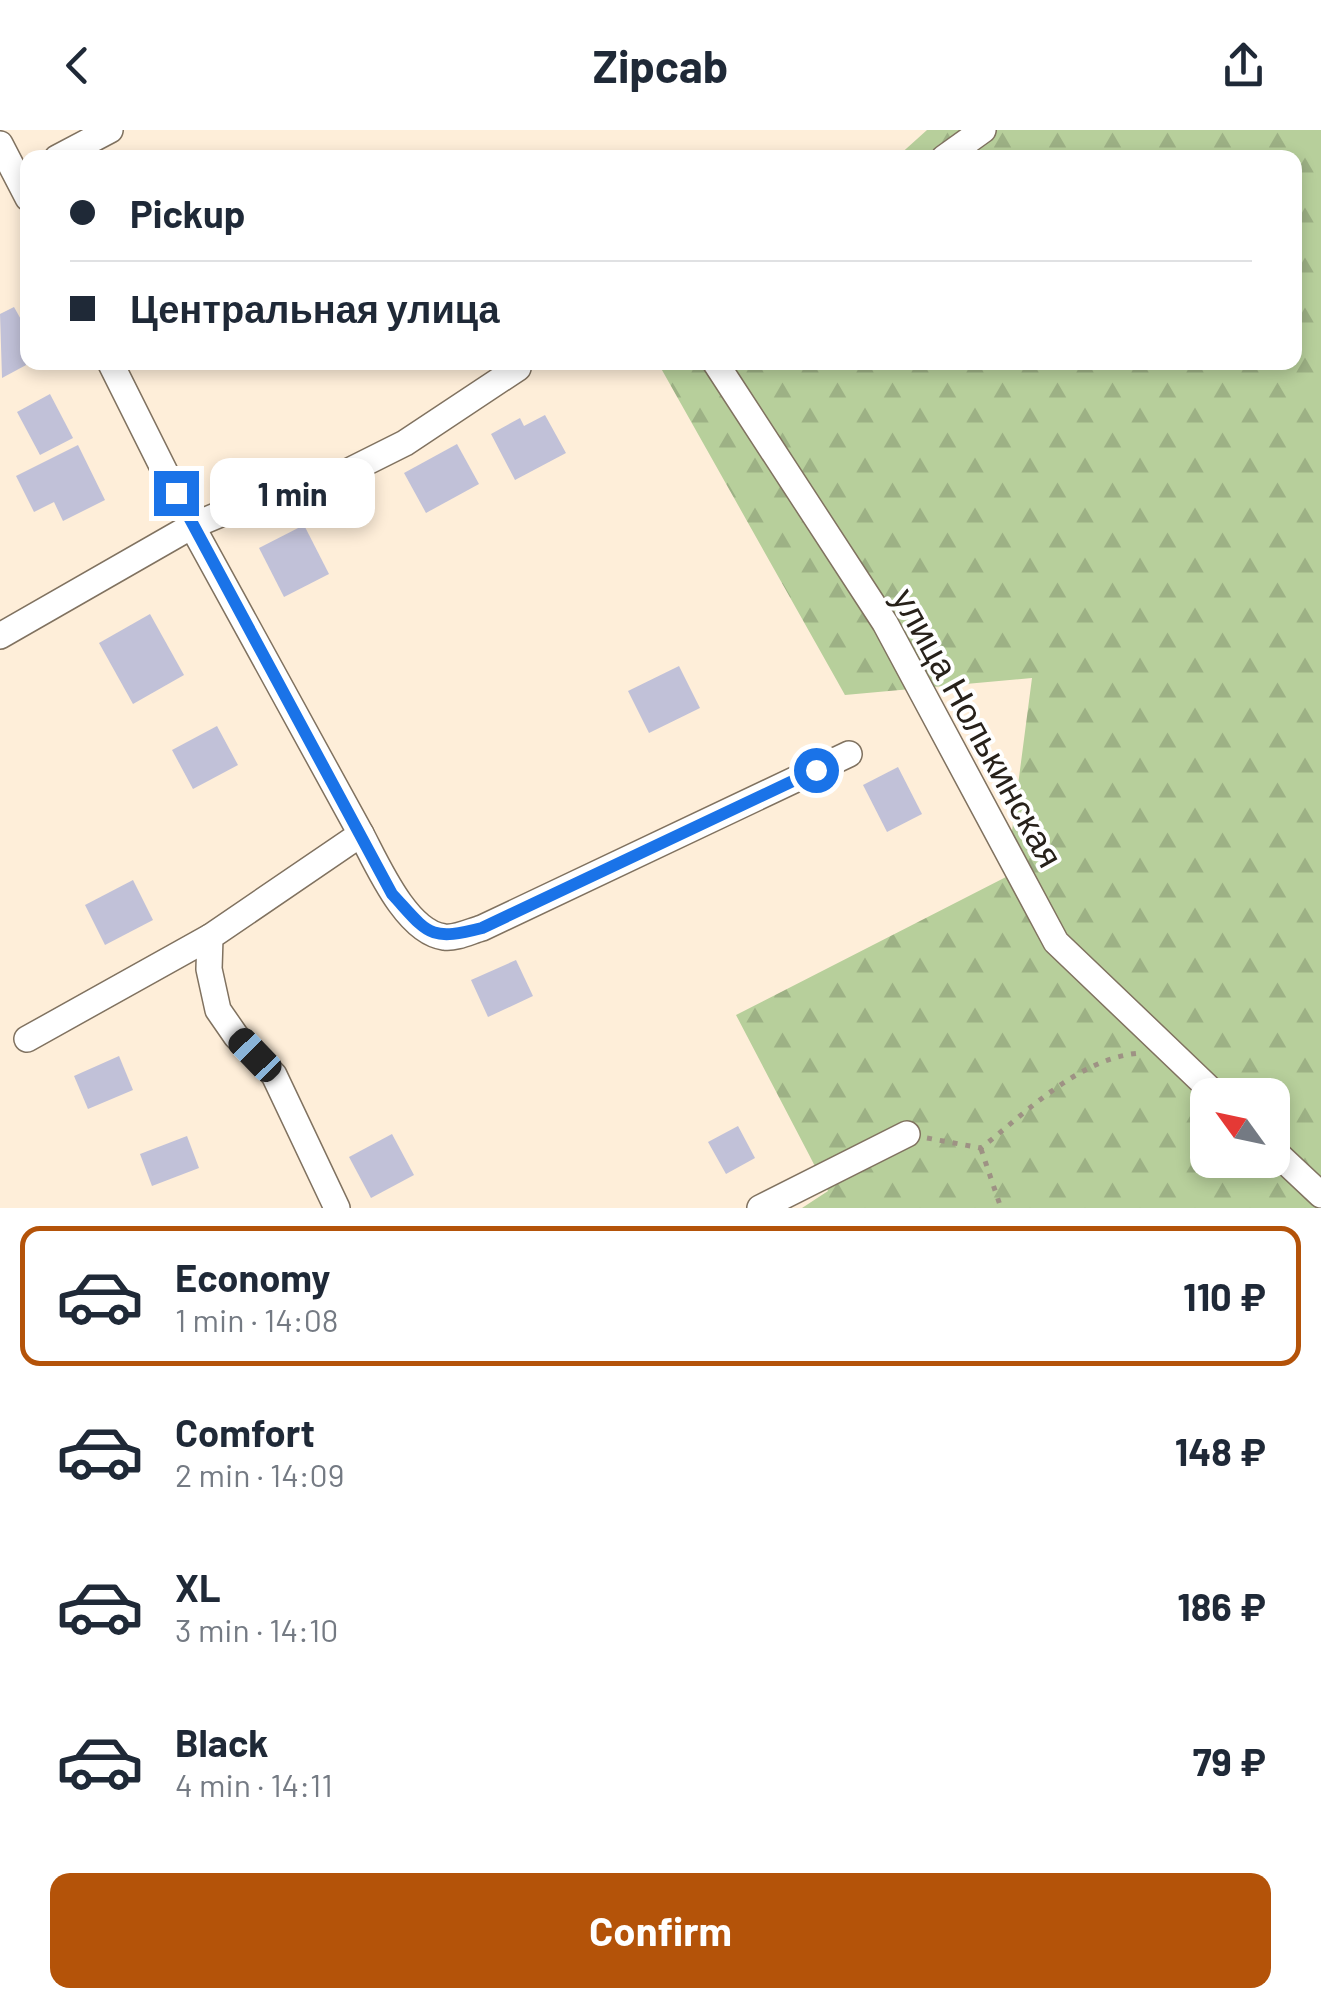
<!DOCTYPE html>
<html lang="en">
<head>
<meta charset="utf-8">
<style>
	:root { --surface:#fff; --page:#f2f2f3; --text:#1f2937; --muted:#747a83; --line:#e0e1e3; --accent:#b45309 }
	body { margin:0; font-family:Barlow,sans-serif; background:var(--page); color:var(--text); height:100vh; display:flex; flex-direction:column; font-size:38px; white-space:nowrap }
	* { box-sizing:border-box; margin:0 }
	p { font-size:32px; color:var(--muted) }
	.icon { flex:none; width:55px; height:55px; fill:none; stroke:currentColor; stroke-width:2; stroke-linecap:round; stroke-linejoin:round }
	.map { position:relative; height:1078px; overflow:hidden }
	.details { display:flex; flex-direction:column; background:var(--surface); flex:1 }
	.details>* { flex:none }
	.guide { position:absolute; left:20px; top:20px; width:1282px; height:220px; border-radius:20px; box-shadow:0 5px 15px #0003; display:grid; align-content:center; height:220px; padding:0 50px; background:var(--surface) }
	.needle { width:65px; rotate:303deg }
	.controls { position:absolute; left:1190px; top:948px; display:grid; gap:20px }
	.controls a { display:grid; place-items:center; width:100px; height:100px; border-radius:20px; background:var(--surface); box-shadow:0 5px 15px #0003; font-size:50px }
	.end { position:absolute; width:45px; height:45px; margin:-22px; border:12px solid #1a73e8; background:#fff; box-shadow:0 0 0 5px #fff }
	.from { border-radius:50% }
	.bubble { position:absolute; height:70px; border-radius:20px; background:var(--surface); box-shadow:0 5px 15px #0003; font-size:32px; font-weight:700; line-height:70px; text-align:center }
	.car { position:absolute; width:30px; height:60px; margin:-30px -15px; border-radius:12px; box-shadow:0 0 8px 2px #0007; background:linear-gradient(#222 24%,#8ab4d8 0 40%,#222 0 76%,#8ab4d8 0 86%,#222 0) }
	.guide b { display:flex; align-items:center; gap:35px; height:95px; font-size:38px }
	.guide b+b { border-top:2px solid var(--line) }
	.guide i { width:25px; height:25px; background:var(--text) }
	ul { padding:18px 0 0; list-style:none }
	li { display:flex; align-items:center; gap:30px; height:140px; margin:0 20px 15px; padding:0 30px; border:5px solid transparent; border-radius:20px }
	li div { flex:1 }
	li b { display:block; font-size:38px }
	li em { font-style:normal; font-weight:700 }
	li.current { border-color:var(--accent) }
	li>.icon { width:90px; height:90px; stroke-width:1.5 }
	.button { display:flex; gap:20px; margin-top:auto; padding:20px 50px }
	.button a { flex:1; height:115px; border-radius:20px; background:var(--accent); color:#fff; font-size:40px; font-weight:700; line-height:115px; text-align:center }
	header { display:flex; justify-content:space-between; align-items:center; height:130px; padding:0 50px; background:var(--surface); font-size:45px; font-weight:700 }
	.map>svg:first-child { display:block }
	.forest { fill:url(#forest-firs); fill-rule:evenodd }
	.building { fill:#c1c1d8 }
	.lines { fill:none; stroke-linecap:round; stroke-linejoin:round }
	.minor-casing { stroke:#807260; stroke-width:28 }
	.path { stroke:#9e9284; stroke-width:5; stroke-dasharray:5 8; stroke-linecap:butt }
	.minor { stroke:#fff; stroke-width:25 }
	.route { stroke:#1a73e8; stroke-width:12 }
	.labels { text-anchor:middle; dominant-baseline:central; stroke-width:8; stroke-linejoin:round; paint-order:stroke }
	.street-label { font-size:35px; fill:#27211a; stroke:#fff }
</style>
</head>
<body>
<header><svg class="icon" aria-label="back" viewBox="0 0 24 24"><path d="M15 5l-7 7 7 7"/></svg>Zipcab<svg class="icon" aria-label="share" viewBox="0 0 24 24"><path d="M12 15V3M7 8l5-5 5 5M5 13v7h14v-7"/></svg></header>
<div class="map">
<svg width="1321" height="1078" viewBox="0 0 1321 1078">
	<defs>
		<pattern id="forest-firs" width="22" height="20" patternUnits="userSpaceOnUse" patternTransform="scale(2.5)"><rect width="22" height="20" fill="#b7cf9b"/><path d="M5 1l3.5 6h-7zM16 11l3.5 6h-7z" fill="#9db185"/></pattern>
	</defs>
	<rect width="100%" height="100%" fill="#feeed9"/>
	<!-- forest -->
	<path class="forest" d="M927 0H1321V1078H802L828 1061 736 885 1006 747 1032 548 845 565 658 233 1295 232V28L897 27ZM1208 965H1272V1030H1208Z"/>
	<!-- building -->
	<g class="building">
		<path d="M14 177 28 202V234L2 248 0 184Z"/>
		<path d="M50 264 73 308 40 325 17 282Z"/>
		<path d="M545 285 566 323 515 350 491 304 520 288 524 296Z"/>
		<path d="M457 314 479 354 426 383 404 343Z"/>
		<path d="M78 315 105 370 63 391 54 372 34 382 16 346Z"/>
		<path d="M304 395 329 444 284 467 259 418Z"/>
		<path d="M150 484 184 545 133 574 99 513Z"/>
		<path d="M679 536 700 578 649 603 628 561Z"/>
		<path d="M217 596 238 635 193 659 172 620Z"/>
		<path d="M898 637 922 684 887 702 863 655Z"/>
		<path d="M133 750 153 790 105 815 85 775Z"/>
		<path d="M516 830 533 866 488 887 471 850Z"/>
		<path d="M119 926 133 960 88 979 74 946Z"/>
		<path d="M738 996 755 1028 726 1044 708 1012Z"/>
		<path d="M392 1004 414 1045 371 1068 349 1027Z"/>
		<path d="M187 1006 199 1038 152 1056 140 1024Z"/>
	</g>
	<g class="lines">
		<!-- minor casing -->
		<g class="minor-casing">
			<g id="minor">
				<path d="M0 14 28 68"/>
				<path d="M57 28 110 0"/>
				<path d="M944 28 983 0"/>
				<path d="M110 232 192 396 361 704 210 807 209 839 218 880 236 906 274 945 337 1078"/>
				<path d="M715 232 885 493 1056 812 1216 965"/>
				<path d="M0 506 192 396 261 367 343 344 405 313 518 238"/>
				<path d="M361 704C377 734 406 802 444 807 455 809 471 801 482 798L849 624"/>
				<path d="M27 909 210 807"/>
				<path d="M1272 1019 1321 1065"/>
				<path d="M760 1078 907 1004"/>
			</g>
		</g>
		<!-- path -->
		<g class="path">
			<path d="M927 1008 981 1018C1028 981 1079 928 1140 923"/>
			<path d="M981 1019 1001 1078"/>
		</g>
		<!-- minor -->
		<use href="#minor" class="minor"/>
	</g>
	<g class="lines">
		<!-- route -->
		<path class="route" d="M176 363 392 764C428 803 428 812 482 798L816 640"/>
	</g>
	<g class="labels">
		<!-- street labels -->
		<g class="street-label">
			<text transform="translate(979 597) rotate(61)">улица Нолькинская</text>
		</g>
	</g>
</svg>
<div class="controls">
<a><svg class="needle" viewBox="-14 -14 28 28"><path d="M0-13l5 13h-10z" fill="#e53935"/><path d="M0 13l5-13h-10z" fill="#747a83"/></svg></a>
</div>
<i class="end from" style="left:816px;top:640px"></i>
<i class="end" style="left:176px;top:363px"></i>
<div class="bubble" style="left:210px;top:328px;width:165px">1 min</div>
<i class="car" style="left:255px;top:925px;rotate:316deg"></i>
<div class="guide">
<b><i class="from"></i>Pickup</b>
<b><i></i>Центральная улица</b>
</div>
</div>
<section class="details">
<ul>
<li class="current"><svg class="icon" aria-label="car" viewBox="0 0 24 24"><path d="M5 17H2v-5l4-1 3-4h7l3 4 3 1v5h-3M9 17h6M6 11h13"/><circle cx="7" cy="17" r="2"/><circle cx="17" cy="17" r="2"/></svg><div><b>Economy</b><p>1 min · 14:08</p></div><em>110 ₽</em></li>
<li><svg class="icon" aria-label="car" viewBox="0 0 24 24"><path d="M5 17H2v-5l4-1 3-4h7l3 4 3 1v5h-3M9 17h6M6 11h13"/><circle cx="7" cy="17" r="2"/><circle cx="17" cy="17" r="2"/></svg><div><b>Comfort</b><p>2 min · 14:09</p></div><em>148 ₽</em></li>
<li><svg class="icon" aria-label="car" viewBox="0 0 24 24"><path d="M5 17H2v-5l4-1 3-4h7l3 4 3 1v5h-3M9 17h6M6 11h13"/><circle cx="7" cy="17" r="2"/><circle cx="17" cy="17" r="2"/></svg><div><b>XL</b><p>3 min · 14:10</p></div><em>186 ₽</em></li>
<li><svg class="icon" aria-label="car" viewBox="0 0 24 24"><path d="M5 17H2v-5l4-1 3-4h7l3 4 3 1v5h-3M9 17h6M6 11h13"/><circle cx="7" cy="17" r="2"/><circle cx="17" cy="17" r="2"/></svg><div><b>Black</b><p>4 min · 14:11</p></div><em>79 ₽</em></li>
</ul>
<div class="button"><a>Confirm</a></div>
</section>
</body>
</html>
